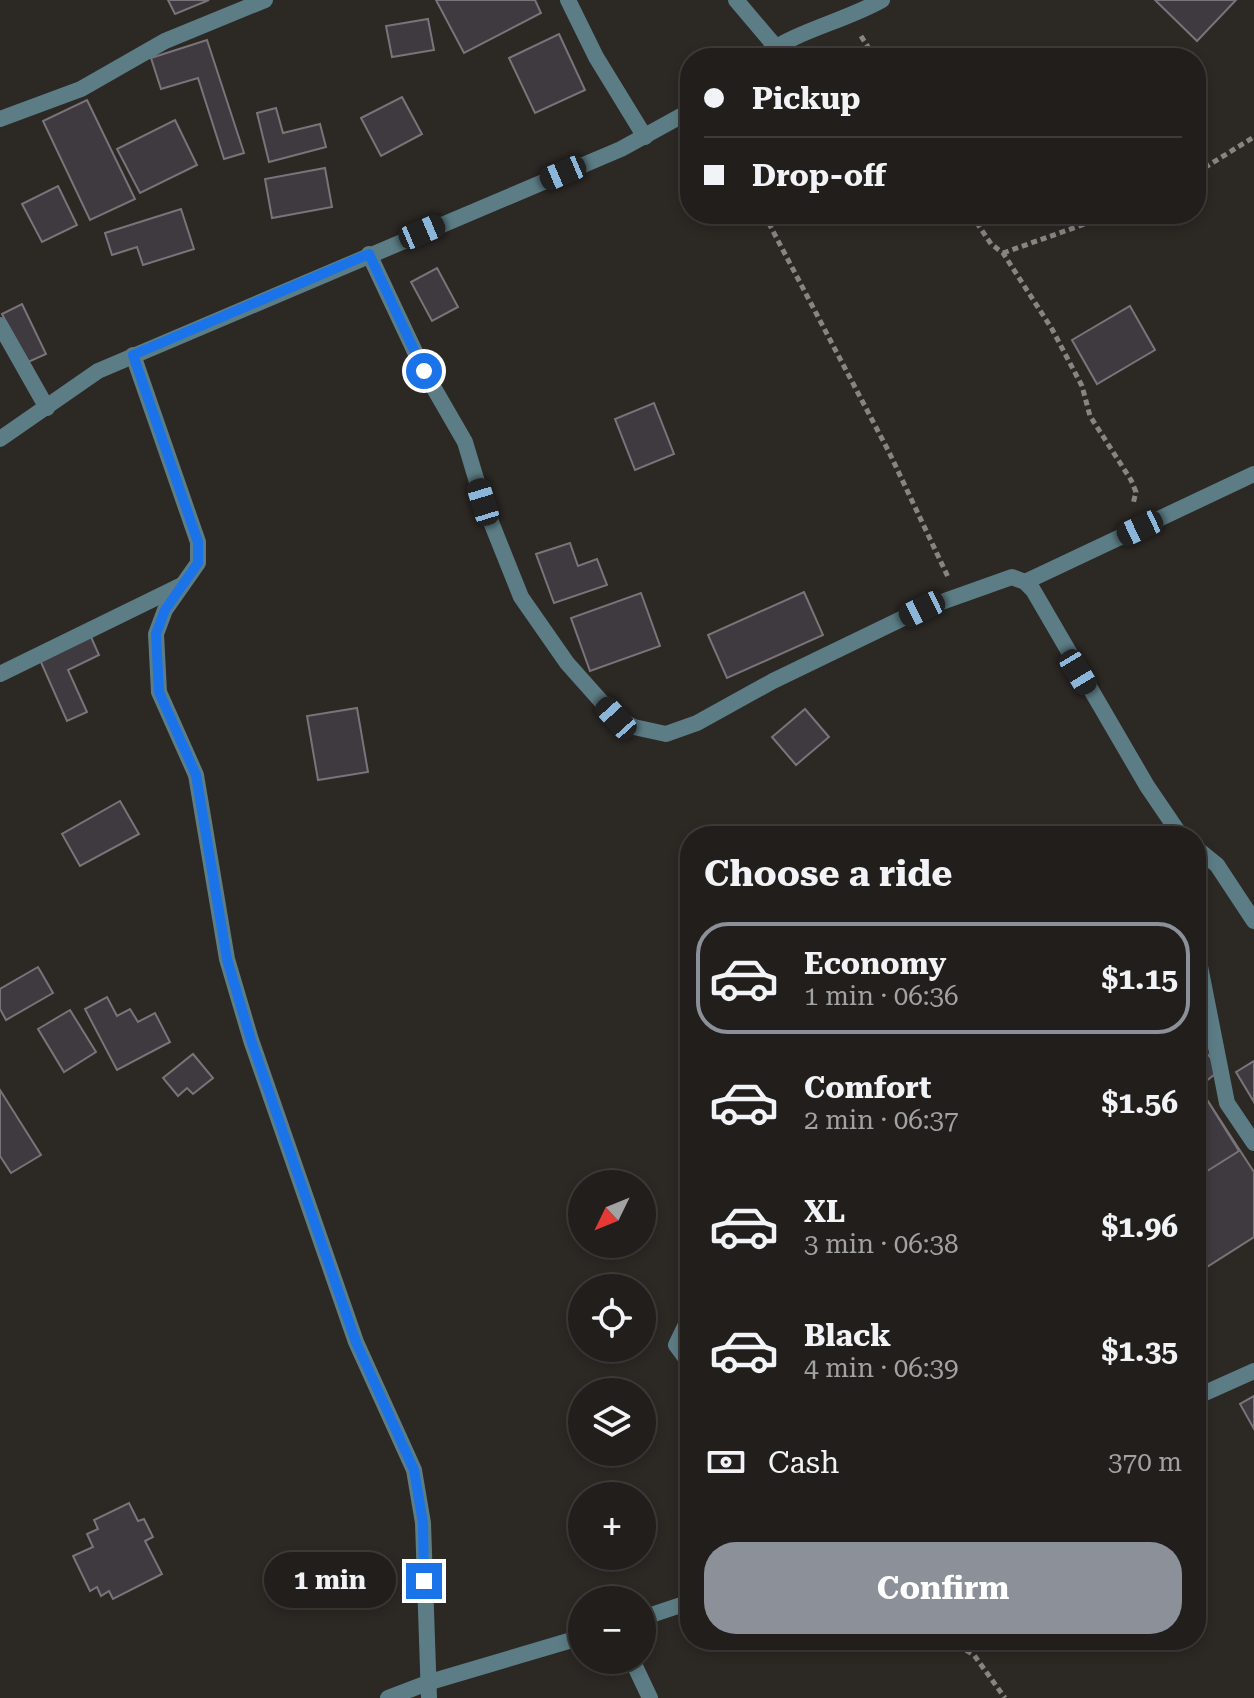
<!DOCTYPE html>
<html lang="en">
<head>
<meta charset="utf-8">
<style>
	:root { --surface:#211e1b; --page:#2d2b28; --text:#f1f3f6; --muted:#a2a2a3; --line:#3e3c3a; --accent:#8c9099 }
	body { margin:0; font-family:"Roboto Serif",serif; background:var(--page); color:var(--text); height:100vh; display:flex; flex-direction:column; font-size:30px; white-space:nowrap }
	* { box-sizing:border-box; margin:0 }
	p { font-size:26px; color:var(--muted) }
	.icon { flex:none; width:44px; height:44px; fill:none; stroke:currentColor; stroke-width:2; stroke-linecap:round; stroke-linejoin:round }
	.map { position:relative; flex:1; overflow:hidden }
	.side { position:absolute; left:680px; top:826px; width:526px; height:824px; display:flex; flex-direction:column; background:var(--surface); border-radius:32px; box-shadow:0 4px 12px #0003,0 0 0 2px var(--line) }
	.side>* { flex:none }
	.banner { position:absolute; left:680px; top:48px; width:526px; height:176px; border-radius:32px; box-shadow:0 4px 12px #0003,0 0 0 2px var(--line); display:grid; align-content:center; height:176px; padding:0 24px; background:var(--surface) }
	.needle { width:52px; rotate:227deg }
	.fabs { position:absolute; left:568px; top:1170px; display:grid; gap:16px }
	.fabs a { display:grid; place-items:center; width:88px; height:88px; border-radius:50%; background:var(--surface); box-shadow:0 4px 12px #0003,0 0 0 2px var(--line); font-size:40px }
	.end { position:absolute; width:36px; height:36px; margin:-18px; border:10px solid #1a73e8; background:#fff; box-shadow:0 0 0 4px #fff }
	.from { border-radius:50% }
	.bubble { position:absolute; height:56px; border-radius:28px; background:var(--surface); box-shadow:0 4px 12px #0003,0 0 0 2px var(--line); font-size:26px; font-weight:700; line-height:56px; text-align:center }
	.car { position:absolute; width:24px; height:48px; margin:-24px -12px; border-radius:10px; box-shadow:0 0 6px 2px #0007; background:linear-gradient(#222 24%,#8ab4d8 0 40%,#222 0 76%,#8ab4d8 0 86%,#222 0) }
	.banner b { display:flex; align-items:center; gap:28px; height:76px; font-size:30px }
	.banner b+b { border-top:2px solid var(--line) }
	.banner i { width:20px; height:20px; background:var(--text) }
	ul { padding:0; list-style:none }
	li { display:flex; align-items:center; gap:24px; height:112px; margin:0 16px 12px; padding:0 8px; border:4px solid transparent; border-radius:32px }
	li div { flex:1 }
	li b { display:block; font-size:30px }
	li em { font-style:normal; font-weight:700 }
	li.active { border-color:var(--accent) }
	li>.icon { width:72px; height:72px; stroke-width:1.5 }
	h2 { padding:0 24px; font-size:36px; line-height:96px }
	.pay { display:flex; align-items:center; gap:20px; height:88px; padding:0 24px; font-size:30px }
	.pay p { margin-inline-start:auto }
	.primary-button { display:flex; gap:16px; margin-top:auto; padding:16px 24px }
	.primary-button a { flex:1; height:92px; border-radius:32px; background:var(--accent); color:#fff; font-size:32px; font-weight:700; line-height:92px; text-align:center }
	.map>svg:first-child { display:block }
	.building { fill:#3e3a3f; stroke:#787479; stroke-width:2 }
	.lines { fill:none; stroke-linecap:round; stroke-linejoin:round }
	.path { stroke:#888481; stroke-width:5; stroke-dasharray:6 4; stroke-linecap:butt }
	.minor { stroke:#5c7d85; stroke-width:16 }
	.route { stroke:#1a73e8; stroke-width:10 }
</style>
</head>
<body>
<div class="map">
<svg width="1254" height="1698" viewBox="0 0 1254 1698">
	<rect width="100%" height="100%" fill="#2c2824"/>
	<!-- building -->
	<g class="building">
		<path d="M168 0H209L175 14Z"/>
		<path d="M436 0H535L541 13 464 53Z"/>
		<path d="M1155 0H1236L1197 41Z"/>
		<path d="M428 19 434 50 392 57 386 26Z"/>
		<path d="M559 34 585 90 535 113 509 58Z"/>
		<path d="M207 40 244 153 224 159 198 78 161 89 151 58Z"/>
		<path d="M402 97 422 134 381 156 361 118Z"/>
		<path d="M87 100 135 199 90 220 43 121Z"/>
		<path d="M276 108 283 133 320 124 326 147 269 162 257 113Z"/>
		<path d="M175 120 197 165 140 193 117 149Z"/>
		<path d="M325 168 332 207 272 218 265 179Z"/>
		<path d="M58 186 77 225 42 242 22 204Z"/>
		<path d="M181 209 194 249 143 265 137 247 112 255 105 233Z"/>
		<path d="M437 268 458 307 432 321 411 282Z"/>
		<path d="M22 304 46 354 26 363 2 314Z"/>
		<path d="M1130 306 1155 350 1097 384 1072 340Z"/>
		<path d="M654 403 674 454 635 470 615 419Z"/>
		<path d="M570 543 578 566 597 559 607 585 554 603 536 554Z"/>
		<path d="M804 592 823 635 727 678 708 635Z"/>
		<path d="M641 593 660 646 590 671 571 618Z"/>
		<path d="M91 637 99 655 68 670 87 712 67 721 40 660Z"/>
		<path d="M357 708 368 772 318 780 307 716Z"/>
		<path d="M805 709 829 737 796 765 772 737Z"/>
		<path d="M120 801 139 834 80 866 62 834Z"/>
		<path d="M38 967 53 993 6 1020 0 1009V989Z"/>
		<path d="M107 997 117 1016 130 1009 138 1022 155 1013 170 1042 117 1070 85 1009Z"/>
		<path d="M70 1010 96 1052 64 1072 38 1029Z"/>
		<path d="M1196 1039 1220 1070 1200 1086 1196 1081Z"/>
		<path d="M193 1054 213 1078 193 1094 187 1088 178 1096 163 1078Z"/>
		<path d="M1254 1061V1102L1236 1072Z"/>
		<path d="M0 1090 41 1155 11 1173 0 1156Z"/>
		<path d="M1204 1095 1254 1172V1237L1196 1274V1100Z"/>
		<path d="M1204 1095 1239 1151 1196 1178V1100Z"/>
		<path d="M1254 1396V1429L1240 1404Z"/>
		<path d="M129 1503 138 1521 144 1519 153 1537 145 1541 162 1574 113 1599 109 1591 101 1596 97 1587 90 1591 73 1556 93 1547 87 1534 98 1529 94 1520Z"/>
	</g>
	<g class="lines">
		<!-- path -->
		<g class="path">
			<path d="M861 36 875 58"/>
			<path d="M1196 173 1254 137"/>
			<path d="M764 214 889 452 948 577"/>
			<path d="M971 214 991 244 1003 253 1052 329 1082 386 1090 416 1131 480 1136 492 1133 504"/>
			<path d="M1003 253 1113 214"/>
			<path d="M949 1640 974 1655 1005 1698"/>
		</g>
		<!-- minor -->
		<g class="minor">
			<path d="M568 0 596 57 645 137"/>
			<path d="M736 0 775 46"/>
			<path d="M760 58C794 31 843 22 882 0"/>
			<path d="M0 119 81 89 165 41 265 0"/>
			<path d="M369 254 424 371 465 442 483 502 521 597 567 663 616 718 634 727 666 734 697 723 773 681 922 609 1012 577 1025 582 1033 590 1147 786 1181 836"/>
			<path d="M0 325 47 408"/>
			<path d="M133 355 198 542V563L165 610 156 634 159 692 196 775 227 959 251 1040 356 1342 414 1470 423 1523 429 1698"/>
			<path d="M0 439 98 371 621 149 690 111"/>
			<path d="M1025 582 1254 474"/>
			<path d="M0 674 182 585"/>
			<path d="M1196 848 1217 865 1254 921"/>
			<path d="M1196 946 1227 1103 1254 1143"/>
			<path d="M690 1316 676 1345 690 1364"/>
			<path d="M1196 1397 1254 1371"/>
			<path d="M642 1618 690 1602"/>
			<path d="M632 1660 650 1698"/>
			<path d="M388 1698 430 1682 582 1637"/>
		</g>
	</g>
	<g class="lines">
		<!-- route -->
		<path class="route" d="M424 1581 423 1523 414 1470 356 1342 251 1040 227 959 196 775 159 692 156 634 165 610 198 563V542L133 355 369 254 424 371"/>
	</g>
</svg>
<div class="fabs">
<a><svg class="needle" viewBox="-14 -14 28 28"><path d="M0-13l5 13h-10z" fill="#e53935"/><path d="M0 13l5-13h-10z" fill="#a2a2a3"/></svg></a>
<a><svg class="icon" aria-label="locate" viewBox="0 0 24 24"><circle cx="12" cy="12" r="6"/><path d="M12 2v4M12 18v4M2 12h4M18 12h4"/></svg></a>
<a><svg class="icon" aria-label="layers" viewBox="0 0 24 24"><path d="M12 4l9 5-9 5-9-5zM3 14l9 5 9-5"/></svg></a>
<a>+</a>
<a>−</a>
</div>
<i class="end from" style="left:424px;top:371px"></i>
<i class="end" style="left:424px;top:1581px"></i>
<div class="bubble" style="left:264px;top:1552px;width:132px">1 min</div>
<i class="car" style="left:563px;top:173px;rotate:247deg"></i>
<i class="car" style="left:422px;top:232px;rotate:67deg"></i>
<i class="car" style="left:483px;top:502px;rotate:343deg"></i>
<i class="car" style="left:1140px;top:528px;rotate:245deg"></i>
<i class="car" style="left:922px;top:609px;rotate:244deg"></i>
<i class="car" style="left:1078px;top:672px;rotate:149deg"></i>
<i class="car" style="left:616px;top:718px;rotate:318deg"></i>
<div class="banner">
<b><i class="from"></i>Pickup</b>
<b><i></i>Drop-off</b>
</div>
<section class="side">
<h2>Choose a ride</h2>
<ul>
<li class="active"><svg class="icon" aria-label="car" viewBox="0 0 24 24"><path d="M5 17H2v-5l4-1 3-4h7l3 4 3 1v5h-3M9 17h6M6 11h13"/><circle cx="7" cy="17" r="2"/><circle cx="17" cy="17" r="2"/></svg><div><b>Economy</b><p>1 min · 06:36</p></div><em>$1.15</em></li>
<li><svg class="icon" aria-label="car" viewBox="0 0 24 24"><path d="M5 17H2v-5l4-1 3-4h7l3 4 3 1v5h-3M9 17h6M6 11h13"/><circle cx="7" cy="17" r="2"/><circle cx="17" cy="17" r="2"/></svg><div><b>Comfort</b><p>2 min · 06:37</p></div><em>$1.56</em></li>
<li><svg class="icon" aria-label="car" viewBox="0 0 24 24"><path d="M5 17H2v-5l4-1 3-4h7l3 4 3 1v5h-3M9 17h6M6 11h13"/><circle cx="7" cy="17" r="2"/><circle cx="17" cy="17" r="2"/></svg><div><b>XL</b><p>3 min · 06:38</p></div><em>$1.96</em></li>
<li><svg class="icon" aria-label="car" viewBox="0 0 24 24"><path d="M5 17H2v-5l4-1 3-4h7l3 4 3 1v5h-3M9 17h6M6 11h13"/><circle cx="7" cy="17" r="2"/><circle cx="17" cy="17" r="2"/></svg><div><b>Black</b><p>4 min · 06:39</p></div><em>$1.35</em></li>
</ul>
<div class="pay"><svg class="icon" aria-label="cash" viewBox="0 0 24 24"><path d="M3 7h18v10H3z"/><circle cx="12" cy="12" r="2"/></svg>Cash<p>370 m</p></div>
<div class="primary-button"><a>Confirm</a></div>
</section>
</div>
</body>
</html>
